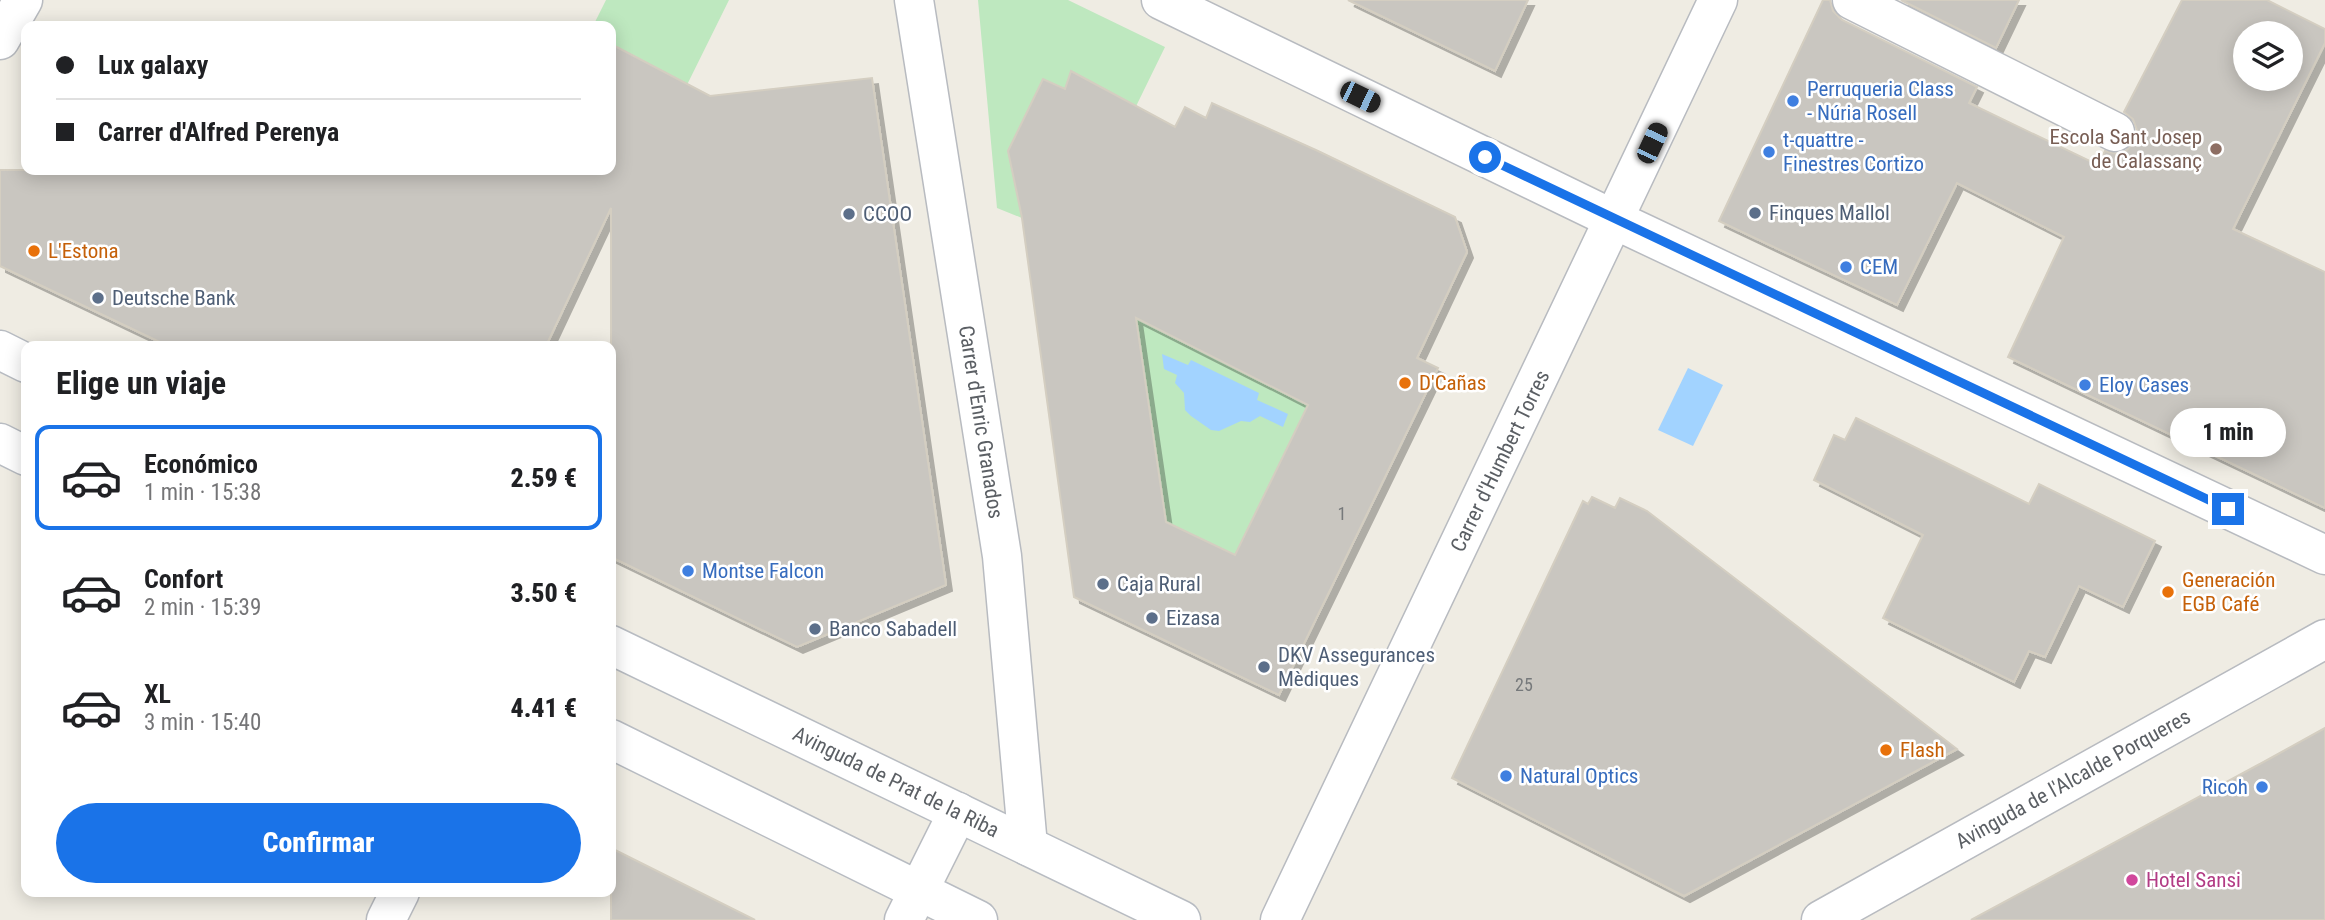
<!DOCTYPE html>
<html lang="es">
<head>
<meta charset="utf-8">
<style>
	:root { --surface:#fff; --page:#f6f6f6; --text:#202124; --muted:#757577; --line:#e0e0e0; --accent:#1a73e8 }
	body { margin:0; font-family:"Roboto Condensed",sans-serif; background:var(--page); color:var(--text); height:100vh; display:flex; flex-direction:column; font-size:26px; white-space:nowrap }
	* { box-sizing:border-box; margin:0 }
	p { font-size:23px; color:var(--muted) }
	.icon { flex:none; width:38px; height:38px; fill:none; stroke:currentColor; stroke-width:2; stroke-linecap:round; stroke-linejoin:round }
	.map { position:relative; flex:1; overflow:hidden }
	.sheet { position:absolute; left:21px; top:341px; width:595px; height:556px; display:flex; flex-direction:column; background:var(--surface); border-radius:14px; box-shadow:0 4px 18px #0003 }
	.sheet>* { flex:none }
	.banner { position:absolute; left:21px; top:21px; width:595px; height:154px; border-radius:14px; box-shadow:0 4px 18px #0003; display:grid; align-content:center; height:154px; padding:0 35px; background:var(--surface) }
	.tools { position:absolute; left:2233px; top:21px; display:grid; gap:14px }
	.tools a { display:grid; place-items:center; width:70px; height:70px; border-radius:50%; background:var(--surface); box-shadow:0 4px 18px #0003; font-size:35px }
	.end { position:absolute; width:32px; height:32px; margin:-16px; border:9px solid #1a73e8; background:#fff; box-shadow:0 0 0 4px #fff }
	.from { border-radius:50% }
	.bubble { position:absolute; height:49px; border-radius:24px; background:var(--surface); box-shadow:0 4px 18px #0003; font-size:23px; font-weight:800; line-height:49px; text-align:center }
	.car { position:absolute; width:21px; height:42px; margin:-21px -10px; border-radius:9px; box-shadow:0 0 5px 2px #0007; background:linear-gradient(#222 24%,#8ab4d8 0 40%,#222 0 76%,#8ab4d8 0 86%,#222 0) }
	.banner b { display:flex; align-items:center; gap:24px; height:66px; font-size:26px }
	.banner b+b { border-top:2px solid var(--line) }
	.banner i { width:18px; height:18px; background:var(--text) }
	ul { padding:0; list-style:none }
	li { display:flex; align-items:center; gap:21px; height:105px; margin:0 14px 10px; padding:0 21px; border:4px solid transparent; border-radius:14px }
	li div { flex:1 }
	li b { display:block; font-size:26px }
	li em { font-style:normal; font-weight:800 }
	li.selected { border-color:var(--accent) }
	li>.icon { width:63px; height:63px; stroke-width:1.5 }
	h2 { padding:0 35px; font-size:32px; line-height:84px }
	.action { display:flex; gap:14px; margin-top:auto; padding:14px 35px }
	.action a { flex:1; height:80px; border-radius:42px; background:var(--accent); color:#fff; font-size:28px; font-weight:800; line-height:80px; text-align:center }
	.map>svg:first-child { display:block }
	.green { fill:#bee8bf }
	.water { fill:#a2d3ff }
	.building { fill:#c9c6c0; stroke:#d4cec1; stroke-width:2; fill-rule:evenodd; filter:url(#shadow) }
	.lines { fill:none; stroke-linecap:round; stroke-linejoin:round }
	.street-casing { stroke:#b8bbc0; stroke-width:41 }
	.secondary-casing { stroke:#b8bcc2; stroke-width:41 }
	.street { stroke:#fff; stroke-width:38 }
	.secondary { stroke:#fff; stroke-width:38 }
	.route { stroke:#1a73e8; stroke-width:9 }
	.shop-dot { fill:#3f7fe0; stroke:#fff; stroke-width:2.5 }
	.education-dot { fill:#8d6e63; stroke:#fff; stroke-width:2.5 }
	.service-dot { fill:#5c6f8a; stroke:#fff; stroke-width:2.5 }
	.food-dot { fill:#e8710a; stroke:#fff; stroke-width:2.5 }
	.hotel-dot { fill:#d1479c; stroke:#fff; stroke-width:2.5 }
	.labels { text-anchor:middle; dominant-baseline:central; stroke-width:5; stroke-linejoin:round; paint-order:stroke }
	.number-label { font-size:18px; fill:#76797b }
	.shop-label { font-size:21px; fill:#366cbe; stroke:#fff; text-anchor:start }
	.education-label { font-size:21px; fill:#785e54; stroke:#fff; text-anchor:end }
	.service-label { font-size:21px; fill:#4e5e75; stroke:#fff; text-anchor:start }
	.food-label { font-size:21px; fill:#c56008; stroke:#fff; text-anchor:start }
	.street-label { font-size:21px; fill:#5b5f64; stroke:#fff }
	.hotel-label { font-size:21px; fill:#b23c85; stroke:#fff; text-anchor:start }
</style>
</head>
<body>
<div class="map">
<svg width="2325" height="920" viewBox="0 0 2325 920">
	<defs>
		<filter id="shadow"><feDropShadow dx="6" dy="6" stdDeviation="0" flood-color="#0004"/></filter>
	</defs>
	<rect width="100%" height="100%" fill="#efece3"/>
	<!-- green -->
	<g class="green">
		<path d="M606 0H729L680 99 667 89 611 79V26H593Z"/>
		<path d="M978 0H1068L1165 47 1099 182 1071 71 1065 89 1043 80 1013 141 1022 147 1012 171 1022 218 997 208Z"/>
		<path d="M1455 217 1467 252 1417 358 1348 324 1235 555 1166 522 1136 318Z"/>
	</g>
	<!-- water -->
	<g class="water">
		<path d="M1162 354 1188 365 1191 360 1259 393 1257 400 1288 414 1283 427 1260 416 1250 422 1241 421 1219 431 1211 430 1191 416 1185 410 1184 393 1175 383 1177 375 1164 369Z"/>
		<path d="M1688 368 1723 385 1693 446 1658 430Z"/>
	</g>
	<!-- building -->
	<g class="building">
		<path d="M1348 0H1528L1495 71Z"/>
		<path d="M1823 0H1830L1833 11 1842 20 1977 87 1969 103 2098 165 2105 151 2117 154 2126 151 2134 142 2137 130 2133 119 2124 112 2182 0H2267L2325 29V43L2233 229 2325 272V508L2008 357 2064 237 1957 183 1897 305 1719 221ZM2245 33H2291V79H2245Z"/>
		<path d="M1901 0H2019L1996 48Z"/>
		<path d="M611 44 710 96 872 78 946 585 797 647 611 557V208L546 346H168L0 266V170H611Z"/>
		<path d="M1071 71 1175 127 1185 107 1206 118 1212 103 1318 151 1455 217 1467 252 1417 358 1438 368 1279 695 1074 597 1022 218 1008 151 1043 79 1065 89ZM1136 318 1308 405 1235 555 1166 522Z"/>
		<path d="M1856 418 2029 504 2039 484 2155 541 2123 607 2079 586 2045 657 2029 651 2014 682 1883 618 1923 535 1814 480 1834 435 1845 440Z"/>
		<path d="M1592 497 1615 508 1620 498 1647 511 1957 749 1684 896 1452 778 1583 501 1588 504Z"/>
		<path d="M2325 728V920H1971L2269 759Z"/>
		<path d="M611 848 755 920H611Z"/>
	</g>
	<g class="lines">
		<!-- street casing -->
		<g class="street-casing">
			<g id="street">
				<path d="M914 0 1002 556 1028 846"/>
				<path d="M1161 0 1615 220 2325 555"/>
				<path d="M1852 0 2115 132"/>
				<path d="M0 40 23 0"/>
				<path d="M386 920 400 892"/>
				<path d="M904 920 958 812"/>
				<path d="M1280 920 1718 0"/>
				<path d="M1821 920 2325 639"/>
			</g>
		</g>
		<!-- secondary casing -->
		<g class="secondary-casing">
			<g id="secondary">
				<path d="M0 350 26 363"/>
				<path d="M0 443 26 456"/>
				<path d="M611 645 1181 920"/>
				<path d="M611 739 978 920"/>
			</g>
		</g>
		<!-- street -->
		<use href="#street" class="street"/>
		<!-- secondary -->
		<use href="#secondary" class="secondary"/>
	</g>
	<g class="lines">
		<!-- route -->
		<path class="route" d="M1485 157 2228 509"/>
	</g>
	<!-- markers -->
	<g class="shop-dot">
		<circle cx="1793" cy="101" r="7"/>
		<circle cx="1769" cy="152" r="7"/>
		<circle cx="1846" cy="267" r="7"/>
		<circle cx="2085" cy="385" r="7"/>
		<circle cx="688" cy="571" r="7"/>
		<circle cx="1506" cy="776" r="7"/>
		<circle cx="2262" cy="787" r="7"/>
	</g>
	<circle class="education-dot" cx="2216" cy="149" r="7"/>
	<g class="service-dot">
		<circle cx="1755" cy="213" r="7"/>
		<circle cx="849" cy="214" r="7"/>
		<circle cx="98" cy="298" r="7"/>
		<circle cx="1103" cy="584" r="7"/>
		<circle cx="1152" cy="618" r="7"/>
		<circle cx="815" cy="629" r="7"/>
		<circle cx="1264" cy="667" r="7"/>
	</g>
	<g class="food-dot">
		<circle cx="34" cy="251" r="7"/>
		<circle cx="1405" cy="383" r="7"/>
		<circle cx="2168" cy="592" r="7"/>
		<circle cx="1886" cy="750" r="7"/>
	</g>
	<circle class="hotel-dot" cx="2132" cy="880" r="7"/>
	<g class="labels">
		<!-- number labels -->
		<g class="number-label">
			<text x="1342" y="513">1</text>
			<text x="1524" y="684">25</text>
		</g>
		<!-- shop labels -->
		<g class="shop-label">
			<text x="1807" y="89">Perruqueria Class<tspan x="1807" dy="24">- Núria Rosell</tspan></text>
			<text x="1783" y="140">t-quattre -<tspan x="1783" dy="24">Finestres Cortizo</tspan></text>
			<text x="1860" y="267">CEM</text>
			<text x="2099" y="385">Eloy Cases</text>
			<text x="702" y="571">Montse Falcon</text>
			<text x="1520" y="776">Natural Optics</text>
			<text x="2248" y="787" text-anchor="end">Ricoh</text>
		</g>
		<!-- education labels -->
		<g class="education-label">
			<text x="2202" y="137">Escola Sant Josep<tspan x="2202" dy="24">de Calassanç</tspan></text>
		</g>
		<!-- service labels -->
		<g class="service-label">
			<text x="1769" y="213">Finques Mallol</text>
			<text x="863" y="214">CCOO</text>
			<text x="112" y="298">Deutsche Bank</text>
			<text x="1117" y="584">Caja Rural</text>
			<text x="1166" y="618">Eizasa</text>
			<text x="829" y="629">Banco Sabadell</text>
			<text x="1278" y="655">DKV Assegurances<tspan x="1278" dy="24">Mèdiques</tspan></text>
		</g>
		<!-- food labels -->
		<g class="food-label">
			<text x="48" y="251">L'Estona</text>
			<text x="1419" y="383">D'Cañas</text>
			<text x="2182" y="580">Generación<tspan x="2182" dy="24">EGB Café</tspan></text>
			<text x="1900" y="750">Flash</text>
		</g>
		<!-- street labels -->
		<g class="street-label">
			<text transform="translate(981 422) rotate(81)">Carrer d'Enric Granados</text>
			<text transform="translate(1500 461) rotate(-64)">Carrer d'Humbert Torres</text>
			<text transform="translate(2073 779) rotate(-29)">Avinguda de l'Alcalde Porqueres</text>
			<text transform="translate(896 782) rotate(26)">Avinguda de Prat de la Riba</text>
		</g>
		<!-- hotel labels -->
		<g class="hotel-label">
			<text x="2146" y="880">Hotel Sansi</text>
		</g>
	</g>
</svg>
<div class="tools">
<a><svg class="icon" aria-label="layers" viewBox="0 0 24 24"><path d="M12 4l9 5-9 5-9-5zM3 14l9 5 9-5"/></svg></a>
</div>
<i class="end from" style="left:1485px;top:157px"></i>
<i class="end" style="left:2228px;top:509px"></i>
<div class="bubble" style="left:2170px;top:408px;width:116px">1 min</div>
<i class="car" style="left:1360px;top:97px;rotate:116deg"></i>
<i class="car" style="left:1652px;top:143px;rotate:25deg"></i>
<div class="banner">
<b><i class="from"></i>Lux galaxy</b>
<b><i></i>Carrer d'Alfred Perenya</b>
</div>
<section class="sheet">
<h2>Elige un viaje</h2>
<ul>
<li class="selected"><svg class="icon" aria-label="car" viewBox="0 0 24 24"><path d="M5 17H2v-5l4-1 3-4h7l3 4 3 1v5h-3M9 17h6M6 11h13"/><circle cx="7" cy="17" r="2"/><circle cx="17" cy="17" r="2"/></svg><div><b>Económico</b><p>1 min · 15:38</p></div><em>2.59 €</em></li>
<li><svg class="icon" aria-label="car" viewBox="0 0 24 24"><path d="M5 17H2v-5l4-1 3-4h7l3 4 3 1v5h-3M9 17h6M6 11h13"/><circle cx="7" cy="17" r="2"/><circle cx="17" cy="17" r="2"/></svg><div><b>Confort</b><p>2 min · 15:39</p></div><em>3.50 €</em></li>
<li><svg class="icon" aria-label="car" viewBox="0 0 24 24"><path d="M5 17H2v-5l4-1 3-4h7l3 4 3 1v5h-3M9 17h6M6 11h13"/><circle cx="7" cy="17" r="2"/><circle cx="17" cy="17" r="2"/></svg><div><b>XL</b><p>3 min · 15:40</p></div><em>4.41 €</em></li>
</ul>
<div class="action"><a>Confirmar</a></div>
</section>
</div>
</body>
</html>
